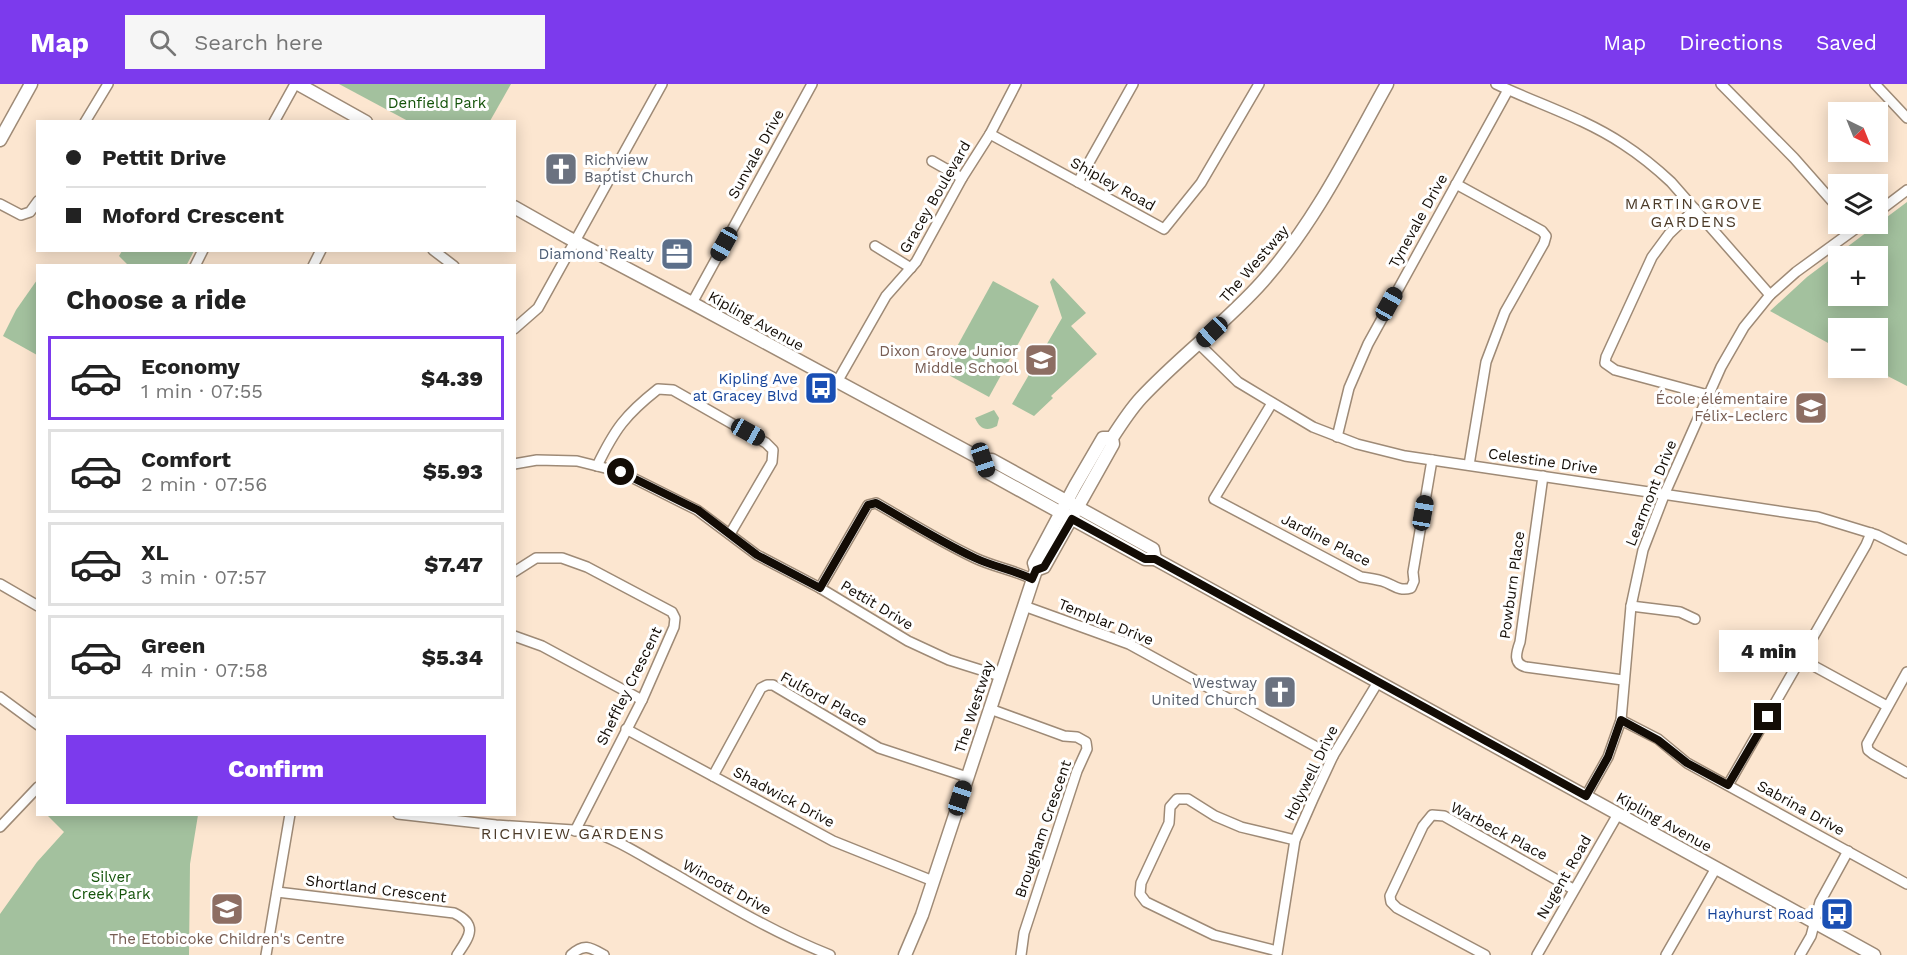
<!DOCTYPE html>
<html lang="en">
<head>
<meta charset="utf-8">
<style>
	:root { --surface:#fff; --page:#f6f6f6; --text:#222; --muted:#767676; --line:#e0e0e0; --accent:#7c3aed }
	body { margin:0; font-family:"Work Sans",sans-serif; background:var(--page); color:var(--text); height:100vh; display:flex; flex-direction:column; font-size:22px; white-space:nowrap }
	* { box-sizing:border-box; margin:0 }
	p { font-size:20px; color:var(--muted) }
	.icon { flex:none; width:33px; height:33px; fill:none; stroke:currentColor; stroke-width:2; stroke-linecap:round; stroke-linejoin:round }
	.map { position:relative; flex:1; overflow:hidden }
	.drawer { position:absolute; left:36px; top:180px; width:480px; height:552px; display:flex; flex-direction:column; background:var(--surface); border-radius:0px; box-shadow:0 3px 15px #0003 }
	.drawer>* { flex:none }
	.hud { position:absolute; left:36px; top:36px; width:480px; height:132px; border-radius:0px; box-shadow:0 3px 15px #0003; display:grid; align-content:center; height:132px; padding:0 30px; background:var(--surface) }
	.needle { width:39px; rotate:137deg }
	.buttons { position:absolute; left:1828px; top:18px; display:grid; gap:12px }
	.buttons a { display:grid; place-items:center; width:60px; height:60px; border-radius:0px; background:var(--surface); box-shadow:0 3px 15px #0003; font-size:30px }
	.end { position:absolute; width:27px; height:27px; margin:-14px; border:8px solid #130c05; background:#fff; box-shadow:0 0 0 3px #fff }
	.from { border-radius:50% }
	.bubble { position:absolute; height:42px; border-radius:0px; background:var(--surface); box-shadow:0 3px 15px #0003; font-size:20px; font-weight:800; line-height:42px; text-align:center }
	.car { position:absolute; width:18px; height:36px; margin:-18px -9px; border-radius:8px; box-shadow:0 0 4px 2px #0007; background:linear-gradient(#222 24%,#8ab4d8 0 40%,#222 0 76%,#8ab4d8 0 86%,#222 0) }
	.hud b { display:flex; align-items:center; gap:21px; height:57px; font-size:22px }
	.hud b+b { border-top:2px solid var(--line) }
	.hud i { width:15px; height:15px; background:var(--text) }
	ul { padding:0; list-style:none }
	li { display:flex; align-items:center; gap:18px; height:84px; margin:0 12px 9px; padding:0 18px; border:3px solid var(--line); border-radius:0px }
	li div { flex:1 }
	li b { display:block; font-size:22px }
	li em { font-style:normal; font-weight:800 }
	li.selected { border-color:var(--accent) }
	li>.icon { width:54px; height:54px; stroke-width:1.5 }
	h2 { padding:0 30px; font-size:27px; line-height:72px }
	.primary-button { display:flex; gap:12px; margin-top:auto; padding:12px 30px }
	.primary-button a { flex:1; height:69px; border-radius:0px; background:var(--accent); color:#fff; font-size:24px; font-weight:800; line-height:69px; text-align:center }
	header { display:flex; align-items:center; gap:36px; box-sizing:border-box; height:84px; padding:0 30px; background:var(--accent); color:#fff }
	header strong { font-size:28px }
	nav { display:flex; gap:33px; margin-inline-start:auto; font-size:21px }
	.search { width:420px; height:54px; background:var(--page); display:flex; align-items:center; gap:15px; box-sizing:border-box; padding:0 21px; border-radius:0px; color:var(--muted); font-size:22px }
	.map>svg:first-child { display:block }
	.green { fill:#a3c19e; fill-rule:evenodd }
	.lines { fill:none; stroke-linecap:round; stroke-linejoin:round }
	.minor-casing { stroke:#9e8a76; stroke-width:12 }
	.major-casing { stroke:#9e8a76; stroke-width:15 }
	.minor { stroke:#fff; stroke-width:9 }
	.major { stroke:#fff; stroke-width:12 }
	.route { stroke:#130c05; stroke-width:8 }
	.labels { text-anchor:middle; dominant-baseline:central; stroke-width:6; stroke-linejoin:round; paint-order:stroke }
	.park-label { font-size:15px; fill:#14530a; stroke:#fff }
	.street-label { font-size:15px; fill:#130c05; stroke:#fff }
	.worship-label { font-size:15px; fill:#5b616d; stroke:#fff; text-anchor:start }
	.service-label { font-size:15px; fill:#4e5e75; stroke:#fff; text-anchor:end }
	.education-label { font-size:15px; fill:#785e54; stroke:#fff; text-anchor:end }
	.transit-label { font-size:15px; fill:#164399; stroke:#fff; text-anchor:end }
	.neighbourhood-label { font-size:16px; letter-spacing:1.5px; fill:#4c3b29; stroke:#fff }
</style>
</head>
<body>
<header>
<strong>Map</strong>
<div class="search"><svg class="icon" aria-label="search" viewBox="0 0 24 24"><circle cx="10" cy="10" r="6"/><path d="M15 15l6 6"/></svg>Search here</div>
<nav><a>Map</a><a>Directions</a><a>Saved</a></nav>
</header>
<div class="map">
<svg width="1907" height="871" viewBox="0 0 1907 871">
	<rect width="100%" height="100%" fill="#fce6d0"/>
	<!-- green -->
	<g class="green">
		<path d="M339 0H511L490 37H408Z"/>
		<path d="M1907 118V302L1872 284H1878V244H1839V265L1770 227 1807 193ZM1839 172H1878V212H1839Z"/>
		<path d="M122 167V166L194 167 186 182 128 181 119 172Z"/>
		<path d="M1053 194 1086 229 1071 242 1097 270 1051 312 1053 314 1034 332 1012 320 1062 234 1050 198Z"/>
		<path d="M37 196 38 271H37L3 252 16 226Z"/>
		<path d="M993 197 1039 222 989 313 943 288Z"/>
		<path d="M994 326 999 334 997 342C986 348 980 345 975 334Z"/>
		<path d="M47 731H198L190 780 189 871H0V830L37 778 64 748Z"/>
	</g>
	<g class="lines">
		<!-- minor casing -->
		<g class="minor-casing">
			<g id="minor">
				<path d="M1496 0C1538 20 1584 34 1623 60 1640 71 1656 84 1671 98L1770 211"/>
				<path d="M1721 0 1794 74 1839 125"/>
				<path d="M1875 0 1907 34"/>
				<path d="M85 38 108 0"/>
				<path d="M274 38 295 0"/>
				<path d="M990 50 1164 145 1201 99 1259 0"/>
				<path d="M932 77 962 94"/>
				<path d="M1078 98 1133 0"/>
				<path d="M1456 100 1542 147 1546 152 1544 159 1505 228 1486 278 1469 381"/>
				<path d="M0 120 21 131 30 128 38 117"/>
				<path d="M1695 125 1669 150 1652 173 1606 273 1605 279 1615 286 1708 311"/>
				<path d="M1878 128 1907 106"/>
				<path d="M875 162 911 184"/>
				<path d="M433 166 454 182"/>
				<path d="M195 182 203 166"/>
				<path d="M313 182 321 166"/>
				<path d="M692 219 812 0"/>
				<path d="M514 245 538 224 662 0"/>
				<path d="M1199 260 1238 298 1313 343 1357 360 1405 372 1818 433 1877 451 1907 466"/>
				<path d="M837 298 886 212 916 178 962 94 990 50 1016 0"/>
				<path d="M1272 319 1214 415 1361 493C1368 494 1375 495 1382 497 1393 500 1398 508 1411 504L1414 497 1413 488 1432 376"/>
				<path d="M1337 353 1349 304 1368 260 1508 6"/>
				<path d="M514 380 537 376 577 377 621 388 697 426 757 471 820 504 908 557 949 576 1000 592"/>
				<path d="M597 382C615 345 625 331 658 305L673 306 766 359 773 366 772 378 730 450"/>
				<path d="M1543 392 1520 558C1516 569 1513 580 1526 583L1623 596"/>
				<path d="M514 488 536 474H562L587 483 672 528 675 534 674 543 642 616 575 747"/>
				<path d="M0 500 38 522"/>
				<path d="M820 504 868 421 876 419C909 438 941 458 975 474 994 483 1014 486 1032 495"/>
				<path d="M1024 522 1129 560 1333 672"/>
				<path d="M1631 522 1680 528 1695 535"/>
				<path d="M514 552 542 562 642 616"/>
				<path d="M1801 575 1887 622"/>
				<path d="M1907 588 1867 660 1868 666 1873 670 1907 689"/>
				<path d="M0 613 38 641"/>
				<path d="M990 625 1064 652 1077 653 1086 658 1087 665 1077 687 1024 849 1021 871"/>
				<path d="M1621 636 1658 655 1687 679 1907 800"/>
				<path d="M626 645 833 757 933 797"/>
				<path d="M713 692 761 604 767 601H773L879 664 967 693"/>
				<path d="M1728 701 1866 461 1871 449"/>
				<path d="M1586 712 1608 673 1621 636 1631 522 1643 466 1665 409 1721 283 1744 243 1770 211 1796 188 1862 140"/>
				<path d="M398 730 496 741 589 747C618 755 645 774 671 788 723 818 774 849 830 871"/>
				<path d="M0 743 38 703"/>
				<path d="M277 808 454 829C479 841 469 853 457 871"/>
				<path d="M1277 867 1214 851 1146 818 1140 810 1141 799 1169 739 1170 723 1177 715H1188L1215 732 1241 743 1295 756"/>
				<path d="M1277 870 1295 756 1313 715 1333 672 1378 598"/>
				<path d="M266 871 290 730"/>
				<path d="M571 871C584 859 590 863 604 871"/>
				<path d="M1485 871 1397 824 1391 818 1390 812 1423 742 1432 731 1444 732 1573 805"/>
				<path d="M1537 871 1618 730"/>
				<path d="M1666 871 1716 784"/>
				<path d="M1800 871 1811 852 1820 818 1848 767"/>
			</g>
		</g>
		<!-- major casing -->
		<g class="major-casing">
			<g id="major">
				<path d="M298 0 366 38"/>
				<path d="M0 56 31 0"/>
				<path d="M514 123 567 153 692 219 983 376H992L1153 465 1155 475"/>
				<path d="M983 376 987 388 1145 475H1155L1874 871"/>
				<path d="M1036 486 1044 483 1113 360 1112 354C1121 340 1130 326 1141 314 1180 272 1226 239 1263 197 1315 138 1349 68 1387 0"/>
				<path d="M905 871 922 831 1036 486 1034 479 1075 402 1103 354H1112"/>
			</g>
		</g>
		<!-- minor -->
		<use href="#minor" class="minor"/>
		<!-- major -->
		<use href="#major" class="major"/>
	</g>
	<g class="lines">
		<!-- route -->
		<path class="route" d="M621 388 698 426 757 471 820 504 868 421 876 419C909 438 941 458 975 474 994 483 1014 486 1032 495L1036 486 1044 483 1072 435 1145 475H1155L1586 712 1608 673 1621 636 1658 656 1687 679 1728 701 1768 633"/>
	</g>
	<!-- icons -->
	<defs>
		<g id="church-square" transform="scale(1.725)"><rect x="-9" y="-9" width="18" height="18" rx="4" fill="#6b7280" stroke="#fff"/><path d="M-1.2-6h2.4v3.5h3.3v2.4h-3.3V6h-2.4V-.1h-3.3v-2.4h3.3Z" fill="#fff"/></g>
		<g id="office-square" transform="scale(1.725)"><rect x="-9" y="-9" width="18" height="18" rx="4" fill="#5c6f8a" stroke="#fff"/><path d="M-6-3h4V-5.5h4V-3h4V5H-6ZM-1-4.5V-3h2v-1.5ZM-6 0V1H6V0Z" fill="#fff"/></g>
		<g id="school-square" transform="scale(1.725)"><rect x="-9" y="-9" width="18" height="18" rx="4" fill="#8d6e63" stroke="#fff"/><path d="M0-5L7-2L0 1L-7-2ZM-4 1L0 2.5L4 1V4Q0 6-4 4Z" fill="#fff"/></g>
		<g id="bus-square" transform="scale(1.725)"><rect x="-9" y="-9" width="18" height="18" rx="4" fill="#1a4fb4" stroke="#fff"/><path d="M-5-6H5V4H4V6H2V4H-2V6H-4V4H-5ZM-3.5-4V0h7V-4ZM-3.5 1.2v1.5H-2V1.2ZM2 1.2v1.5H3.5V1.2Z" fill="#fff"/></g>
	</defs>
	<g fill-rule="evenodd">
		<use href="#church-square" x="561" y="85"/>
		<use href="#office-square" x="677" y="170"/>
		<use href="#school-square" x="1041" y="276"/>
		<use href="#bus-square" x="821" y="304"/>
		<use href="#school-square" x="1811" y="324"/>
		<use href="#church-square" x="1280" y="608"/>
		<use href="#school-square" x="227" y="825"/>
		<use href="#bus-square" x="1837" y="830"/>
	</g>
	<g class="labels">
		<!-- park labels -->
		<g class="park-label">
			<text x="437" y="19">Denfield Park</text>
			<text x="111" y="793">Silver<tspan x="111" dy="17">Creek Park</tspan></text>
		</g>
		<!-- street labels -->
		<g class="street-label">
			<text transform="translate(756 70) rotate(-61)">Sunvale Drive</text>
			<text transform="translate(1113 100) rotate(29)">Shipley Road</text>
			<text transform="translate(935 113) rotate(-60)">Gracey Boulevard</text>
			<text transform="translate(1418 137) rotate(-61)">Tynevale Drive</text>
			<text transform="translate(1254 180) rotate(-49)">The Westway</text>
			<text transform="translate(756 237) rotate(29)">Kipling Avenue</text>
			<text transform="translate(1543 377) rotate(8)">Celestine Drive</text>
			<text transform="translate(1651 409) rotate(-68)">Learmont Drive</text>
			<text transform="translate(1326 456) rotate(27)">Jardine Place</text>
			<text transform="translate(1512 501) rotate(-82)">Powburn Place</text>
			<text transform="translate(877 521) rotate(31)">Pettit Drive</text>
			<text transform="translate(1106 538) rotate(22)">Templar Drive</text>
			<text transform="translate(629 602) rotate(-64)">Sheffley Crescent</text>
			<text transform="translate(824 615) rotate(29)">Fulford Place</text>
			<text transform="translate(974 623) rotate(-72)">The Westway</text>
			<text transform="translate(1311 689) rotate(-64)">Holywell Drive</text>
			<text transform="translate(784 713) rotate(28)">Shadwick Drive</text>
			<text transform="translate(1801 724) rotate(29)">Sabrina Drive</text>
			<text transform="translate(1664 738) rotate(29)">Kipling Avenue</text>
			<text transform="translate(1043 745) rotate(-71)">Brougham Crescent</text>
			<text transform="translate(1499 747) rotate(28)">Warbeck Place</text>
			<text transform="translate(1564 793) rotate(-60)">Nugent Road</text>
			<text transform="translate(727 803) rotate(29)">Wincott Drive</text>
			<text transform="translate(376 805) rotate(7)">Shortland Crescent</text>
		</g>
		<!-- worship labels -->
		<g class="worship-label">
			<text x="584" y="76">Richview<tspan x="584" dy="17">Baptist Church</tspan></text>
			<text x="1257" y="599" text-anchor="end">Westway<tspan x="1257" dy="17">United Church</tspan></text>
		</g>
		<!-- service labels -->
		<g class="service-label">
			<text x="654" y="170">Diamond Realty</text>
		</g>
		<!-- education labels -->
		<g class="education-label">
			<text x="1018" y="267">Dixon Grove Junior<tspan x="1018" dy="17">Middle School</tspan></text>
			<text x="1788" y="315">École élémentaire<tspan x="1788" dy="17">Félix-Leclerc</tspan></text>
			<text x="227" y="855" text-anchor="middle">The Etobicoke Children's Centre</text>
		</g>
		<!-- transit labels -->
		<g class="transit-label">
			<text x="798" y="295">Kipling Ave<tspan x="798" dy="17">at Gracey Blvd</tspan></text>
			<text x="1814" y="830">Hayhurst Road</text>
		</g>
		<!-- neighbourhood labels -->
		<g class="neighbourhood-label">
			<text x="1694" y="119">MARTIN GROVE<tspan x="1694" dy="18">GARDENS</tspan></text>
			<text x="573" y="749">RICHVIEW GARDENS</text>
		</g>
	</g>
</svg>
<div class="buttons">
<a><svg class="needle" viewBox="-14 -14 28 28"><path d="M0-13l5 13h-10z" fill="#e53935"/><path d="M0 13l5-13h-10z" fill="#767676"/></svg></a>
<a><svg class="icon" aria-label="layers" viewBox="0 0 24 24"><path d="M12 4l9 5-9 5-9-5zM3 14l9 5 9-5"/></svg></a>
<a>+</a>
<a>−</a>
</div>
<i class="end from" style="left:621px;top:388px"></i>
<i class="end" style="left:1768px;top:633px"></i>
<div class="bubble" style="left:1719px;top:546px;width:99px">4 min</div>
<i class="car" style="left:724px;top:160px;rotate:209deg"></i>
<i class="car" style="left:1389px;top:220px;rotate:29deg"></i>
<i class="car" style="left:1212px;top:248px;rotate:227deg"></i>
<i class="car" style="left:748px;top:348px;rotate:119deg"></i>
<i class="car" style="left:983px;top:376px;rotate:161deg"></i>
<i class="car" style="left:1423px;top:429px;rotate:10deg"></i>
<i class="car" style="left:960px;top:714px;rotate:18deg"></i>
<div class="hud">
<b><i class="from"></i>Pettit Drive</b>
<b><i></i>Moford Crescent</b>
</div>
<section class="drawer">
<h2>Choose a ride</h2>
<ul>
<li class="selected"><svg class="icon" aria-label="car" viewBox="0 0 24 24"><path d="M5 17H2v-5l4-1 3-4h7l3 4 3 1v5h-3M9 17h6M6 11h13"/><circle cx="7" cy="17" r="2"/><circle cx="17" cy="17" r="2"/></svg><div><b>Economy</b><p>1 min · 07:55</p></div><em>$4.39</em></li>
<li><svg class="icon" aria-label="car" viewBox="0 0 24 24"><path d="M5 17H2v-5l4-1 3-4h7l3 4 3 1v5h-3M9 17h6M6 11h13"/><circle cx="7" cy="17" r="2"/><circle cx="17" cy="17" r="2"/></svg><div><b>Comfort</b><p>2 min · 07:56</p></div><em>$5.93</em></li>
<li><svg class="icon" aria-label="car" viewBox="0 0 24 24"><path d="M5 17H2v-5l4-1 3-4h7l3 4 3 1v5h-3M9 17h6M6 11h13"/><circle cx="7" cy="17" r="2"/><circle cx="17" cy="17" r="2"/></svg><div><b>XL</b><p>3 min · 07:57</p></div><em>$7.47</em></li>
<li><svg class="icon" aria-label="car" viewBox="0 0 24 24"><path d="M5 17H2v-5l4-1 3-4h7l3 4 3 1v5h-3M9 17h6M6 11h13"/><circle cx="7" cy="17" r="2"/><circle cx="17" cy="17" r="2"/></svg><div><b>Green</b><p>4 min · 07:58</p></div><em>$5.34</em></li>
</ul>
<div class="primary-button"><a>Confirm</a></div>
</section>
</div>
</body>
</html>
